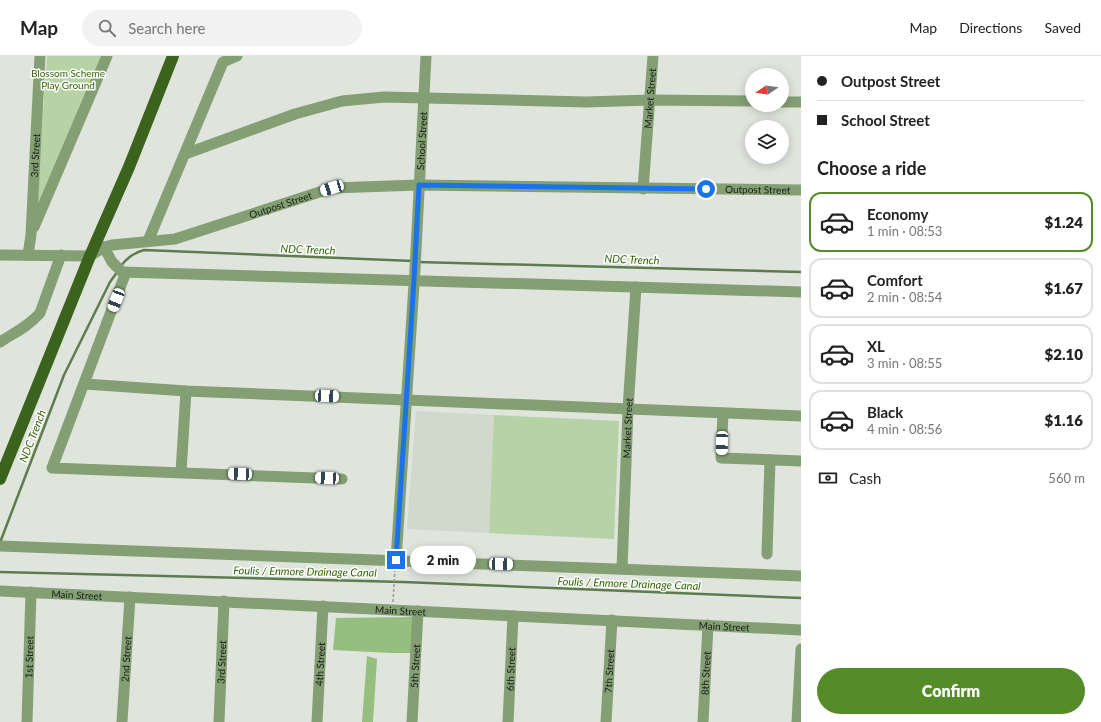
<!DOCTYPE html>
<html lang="en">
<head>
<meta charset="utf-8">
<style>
	:root { --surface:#fff; --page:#f2f2f2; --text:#222; --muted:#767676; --line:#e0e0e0; --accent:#548c28 }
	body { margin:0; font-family:Lato,sans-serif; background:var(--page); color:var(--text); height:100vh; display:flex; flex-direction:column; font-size:15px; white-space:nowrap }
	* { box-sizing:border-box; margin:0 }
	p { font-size:13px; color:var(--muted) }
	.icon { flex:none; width:22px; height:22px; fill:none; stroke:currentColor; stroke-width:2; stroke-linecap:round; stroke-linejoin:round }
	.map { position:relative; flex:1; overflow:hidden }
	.sheet { display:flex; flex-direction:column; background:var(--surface); width:300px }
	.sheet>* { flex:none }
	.top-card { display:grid; align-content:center; height:88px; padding:0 16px; background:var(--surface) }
	.needle { width:26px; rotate:257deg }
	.buttons { position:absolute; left:745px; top:12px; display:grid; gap:8px }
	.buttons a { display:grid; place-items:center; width:44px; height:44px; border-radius:50%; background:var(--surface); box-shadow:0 2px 10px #0003; font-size:20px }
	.end { position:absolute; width:18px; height:18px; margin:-9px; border:5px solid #1a73e8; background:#fff; box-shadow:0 0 0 2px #fff }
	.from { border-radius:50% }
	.bubble { position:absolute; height:28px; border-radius:14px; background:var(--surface); box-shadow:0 2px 10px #0003; font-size:13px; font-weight:800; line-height:28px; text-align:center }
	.car { position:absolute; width:12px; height:24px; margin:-12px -6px; border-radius:5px; box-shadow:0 0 3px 1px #0007; background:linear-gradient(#fff 24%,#345 0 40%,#fff 0 76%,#345 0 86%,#fff 0) }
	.top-card b { display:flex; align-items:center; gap:14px; height:38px; font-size:15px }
	.top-card b+b { border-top:1px solid var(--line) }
	.top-card i { width:10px; height:10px; background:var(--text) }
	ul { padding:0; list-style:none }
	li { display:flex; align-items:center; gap:12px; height:60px; margin:0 8px 6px; padding:0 8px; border:2px solid var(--line); border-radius:12px }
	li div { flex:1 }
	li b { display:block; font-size:15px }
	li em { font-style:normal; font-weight:800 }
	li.selected { border-color:var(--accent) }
	li>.icon { width:36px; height:36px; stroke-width:1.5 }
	h2 { padding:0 16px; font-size:18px; line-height:48px }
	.pay { display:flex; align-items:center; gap:10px; height:44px; padding:0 16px; font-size:15px }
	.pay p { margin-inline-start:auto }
	.action { display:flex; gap:8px; margin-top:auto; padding:8px 16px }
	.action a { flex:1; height:46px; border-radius:24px; background:var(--accent); color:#fff; font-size:16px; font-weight:800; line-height:46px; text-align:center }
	header { display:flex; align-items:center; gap:24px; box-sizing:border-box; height:56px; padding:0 20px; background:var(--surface); border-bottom:1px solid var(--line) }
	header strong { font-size:19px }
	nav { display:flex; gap:22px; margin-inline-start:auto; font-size:14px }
	.search { width:280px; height:36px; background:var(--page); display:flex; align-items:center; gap:10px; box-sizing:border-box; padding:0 14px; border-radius:22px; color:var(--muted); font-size:15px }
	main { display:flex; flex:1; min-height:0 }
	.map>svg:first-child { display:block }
	.built { fill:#d0d9cb }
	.green { fill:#b6d3a5 }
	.forest { fill:#96be7e }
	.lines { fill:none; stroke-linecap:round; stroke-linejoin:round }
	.stream { stroke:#5f7b4e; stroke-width:2.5 }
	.path { stroke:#989c96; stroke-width:1.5; stroke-dasharray:3 2; stroke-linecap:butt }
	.minor { stroke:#839f73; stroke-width:11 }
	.major { stroke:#3c631e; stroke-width:12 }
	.route { stroke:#1a73e8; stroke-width:5 }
	.labels { text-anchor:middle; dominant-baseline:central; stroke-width:3; stroke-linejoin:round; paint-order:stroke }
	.park-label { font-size:10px; fill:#326200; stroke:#fff }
	.street-label { font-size:10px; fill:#171916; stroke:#fff }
	.water-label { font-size:11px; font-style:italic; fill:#336200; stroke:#fff }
</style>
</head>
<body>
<header>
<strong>Map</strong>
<div class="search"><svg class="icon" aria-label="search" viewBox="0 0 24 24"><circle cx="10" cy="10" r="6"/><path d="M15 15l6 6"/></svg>Search here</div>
<nav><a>Map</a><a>Directions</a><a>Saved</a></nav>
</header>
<main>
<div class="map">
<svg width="801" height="666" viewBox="0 0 801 666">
	<rect width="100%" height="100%" fill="#dfe4dd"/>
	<!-- built -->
	<path class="built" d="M416 355 494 359 489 477 407 473Z"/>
	<!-- green -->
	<g class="green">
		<path d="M47 0H102L36 156Z"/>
		<path d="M494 359 619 365 614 483 489 477Z"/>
	</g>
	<!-- forest -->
	<g class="forest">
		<path d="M413 561 412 597H391L333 594 336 562Z"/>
		<path d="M367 600 377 603 373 666H362Z"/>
	</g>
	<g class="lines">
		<!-- stream -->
		<g class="stream">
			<path d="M418 206 801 216"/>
			<path d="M120 211C127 202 133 197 144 194L413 205"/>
			<path d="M1 484 64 319 110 226 118 215"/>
			<path d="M0 516 403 526 801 542"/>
		</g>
		<!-- path -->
		<path class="path" d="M393 546 395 514"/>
		<!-- minor -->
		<g class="minor">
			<path d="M782 46H801"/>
			<path d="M185 98 295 58 342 45 384 41 586 46 650 44 752 45"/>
			<path id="s1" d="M643 133 653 0"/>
			<path d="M34 171 107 0"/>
			<path d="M148 185 223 6 237 0"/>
			<path d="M104 191 112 206 122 216 801 236"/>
			<path id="s2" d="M0 199 90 200 104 191 112 189 175 183 332 132 419 129 801 134"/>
			<path id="s3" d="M28 199 31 179 40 0"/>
			<path d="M126 216 52 412 342 423"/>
			<path d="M0 286C14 277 29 270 40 257L61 199"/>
			<path d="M85 328 186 335 801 360"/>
			<path d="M723 357 721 402 801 405"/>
			<path d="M181 416 186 335"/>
			<path d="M0 490 801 520"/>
			<path d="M767 498 770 404"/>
			<path id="s4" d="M396 504 415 213 426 0"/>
			<path id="s5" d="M622 513 628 353 636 231"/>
			<path id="s6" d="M0 535 801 574"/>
			<path id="s7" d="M27 666 31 536"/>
			<path id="s8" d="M122 666 130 541"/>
			<path id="s9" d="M219 666 224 545"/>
			<path id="s10" d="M317 666 323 550"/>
			<path id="s11" d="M412 666 418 555"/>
			<path id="s12" d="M508 666 513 560"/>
			<path id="s13" d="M606 666 612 564"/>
			<path id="s14" d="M703 666 708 569"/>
			<path d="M797 666 801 593"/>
		</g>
		<!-- major -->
		<path class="major" d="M0 423 90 200 129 111 173 0"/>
	</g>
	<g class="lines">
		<!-- route -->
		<path class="route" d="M396 504 414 224 419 129 706 133"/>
	</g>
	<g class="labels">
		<!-- park labels -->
		<g class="park-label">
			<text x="68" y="17">Blossom Scheme<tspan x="68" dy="12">Play Ground</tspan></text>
		</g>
		<!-- street labels -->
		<g class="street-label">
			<text stroke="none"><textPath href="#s1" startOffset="91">Market Street</textPath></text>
			<text stroke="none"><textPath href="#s4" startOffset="420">School Street</textPath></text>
			<text stroke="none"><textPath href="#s3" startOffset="100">3rd Street</textPath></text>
			<text stroke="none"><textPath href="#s2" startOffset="769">Outpost Street</textPath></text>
			<text stroke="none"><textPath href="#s2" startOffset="289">Outpost Street</textPath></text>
			<text stroke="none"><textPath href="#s5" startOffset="141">Market Street</textPath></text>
			<text stroke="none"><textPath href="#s6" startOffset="77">Main Street</textPath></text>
			<text stroke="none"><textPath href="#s6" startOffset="401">Main Street</textPath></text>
			<text stroke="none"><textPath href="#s6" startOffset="725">Main Street</textPath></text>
			<text stroke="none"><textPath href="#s7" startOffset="65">1st Street</textPath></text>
			<text stroke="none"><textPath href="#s8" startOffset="63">2nd Street</textPath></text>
			<text stroke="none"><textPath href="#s9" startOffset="60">3rd Street</textPath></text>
			<text stroke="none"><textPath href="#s10" startOffset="58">4th Street</textPath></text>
			<text stroke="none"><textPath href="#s11" startOffset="56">5th Street</textPath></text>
			<text stroke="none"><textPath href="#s12" startOffset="53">6th Street</textPath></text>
			<text stroke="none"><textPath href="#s13" startOffset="51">7th Street</textPath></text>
			<text stroke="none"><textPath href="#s14" startOffset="49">8th Street</textPath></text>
		</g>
		<!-- water labels -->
		<g class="water-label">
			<text transform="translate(308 193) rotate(2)">NDC Trench</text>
			<text transform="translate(632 203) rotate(2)">NDC Trench</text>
			<text transform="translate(32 380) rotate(-69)">NDC Trench</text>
			<text transform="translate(305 515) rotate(1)">Foulis / Enmore Drainage Canal</text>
			<text transform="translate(629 527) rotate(2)">Foulis / Enmore Drainage Canal</text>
		</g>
	</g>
</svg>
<div class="buttons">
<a><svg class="needle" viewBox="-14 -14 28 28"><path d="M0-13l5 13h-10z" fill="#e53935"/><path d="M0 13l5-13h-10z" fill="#767676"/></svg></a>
<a><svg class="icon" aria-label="layers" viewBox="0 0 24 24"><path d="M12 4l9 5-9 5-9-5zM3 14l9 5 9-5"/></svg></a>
</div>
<i class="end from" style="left:706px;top:133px"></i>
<i class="end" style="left:396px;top:504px"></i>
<div class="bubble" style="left:410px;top:490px;width:66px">2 min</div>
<i class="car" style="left:332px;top:132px;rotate:253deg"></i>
<i class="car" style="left:116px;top:244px;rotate:201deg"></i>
<i class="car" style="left:327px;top:340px;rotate:93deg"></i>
<i class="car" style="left:722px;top:387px;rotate:182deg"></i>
<i class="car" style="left:240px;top:418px;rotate:272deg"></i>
<i class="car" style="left:327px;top:422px;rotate:273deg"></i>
<i class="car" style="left:501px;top:508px;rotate:92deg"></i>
</div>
<section class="sheet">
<div class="top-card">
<b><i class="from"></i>Outpost Street</b>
<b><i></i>School Street</b>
</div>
<h2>Choose a ride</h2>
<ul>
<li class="selected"><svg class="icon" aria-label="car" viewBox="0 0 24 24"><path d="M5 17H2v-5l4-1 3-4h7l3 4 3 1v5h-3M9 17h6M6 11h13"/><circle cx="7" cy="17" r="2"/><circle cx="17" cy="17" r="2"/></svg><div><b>Economy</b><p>1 min · 08:53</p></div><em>$1.24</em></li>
<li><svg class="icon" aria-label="car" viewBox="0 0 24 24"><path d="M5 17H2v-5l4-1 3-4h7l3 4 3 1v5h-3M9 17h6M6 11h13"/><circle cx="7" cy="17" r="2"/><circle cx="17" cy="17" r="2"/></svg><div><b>Comfort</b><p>2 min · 08:54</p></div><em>$1.67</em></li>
<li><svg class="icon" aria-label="car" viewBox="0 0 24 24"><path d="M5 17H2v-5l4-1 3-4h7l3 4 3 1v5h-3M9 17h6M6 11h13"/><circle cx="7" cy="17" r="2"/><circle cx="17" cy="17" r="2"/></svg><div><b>XL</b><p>3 min · 08:55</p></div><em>$2.10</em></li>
<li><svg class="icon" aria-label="car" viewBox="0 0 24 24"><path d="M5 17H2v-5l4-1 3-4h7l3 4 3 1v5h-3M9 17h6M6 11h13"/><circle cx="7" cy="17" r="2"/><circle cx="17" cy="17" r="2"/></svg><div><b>Black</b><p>4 min · 08:56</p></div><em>$1.16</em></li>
</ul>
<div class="pay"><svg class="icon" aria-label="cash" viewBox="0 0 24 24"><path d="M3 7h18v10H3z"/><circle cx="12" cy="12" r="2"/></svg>Cash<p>560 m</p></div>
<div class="action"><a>Confirm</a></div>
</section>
</main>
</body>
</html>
